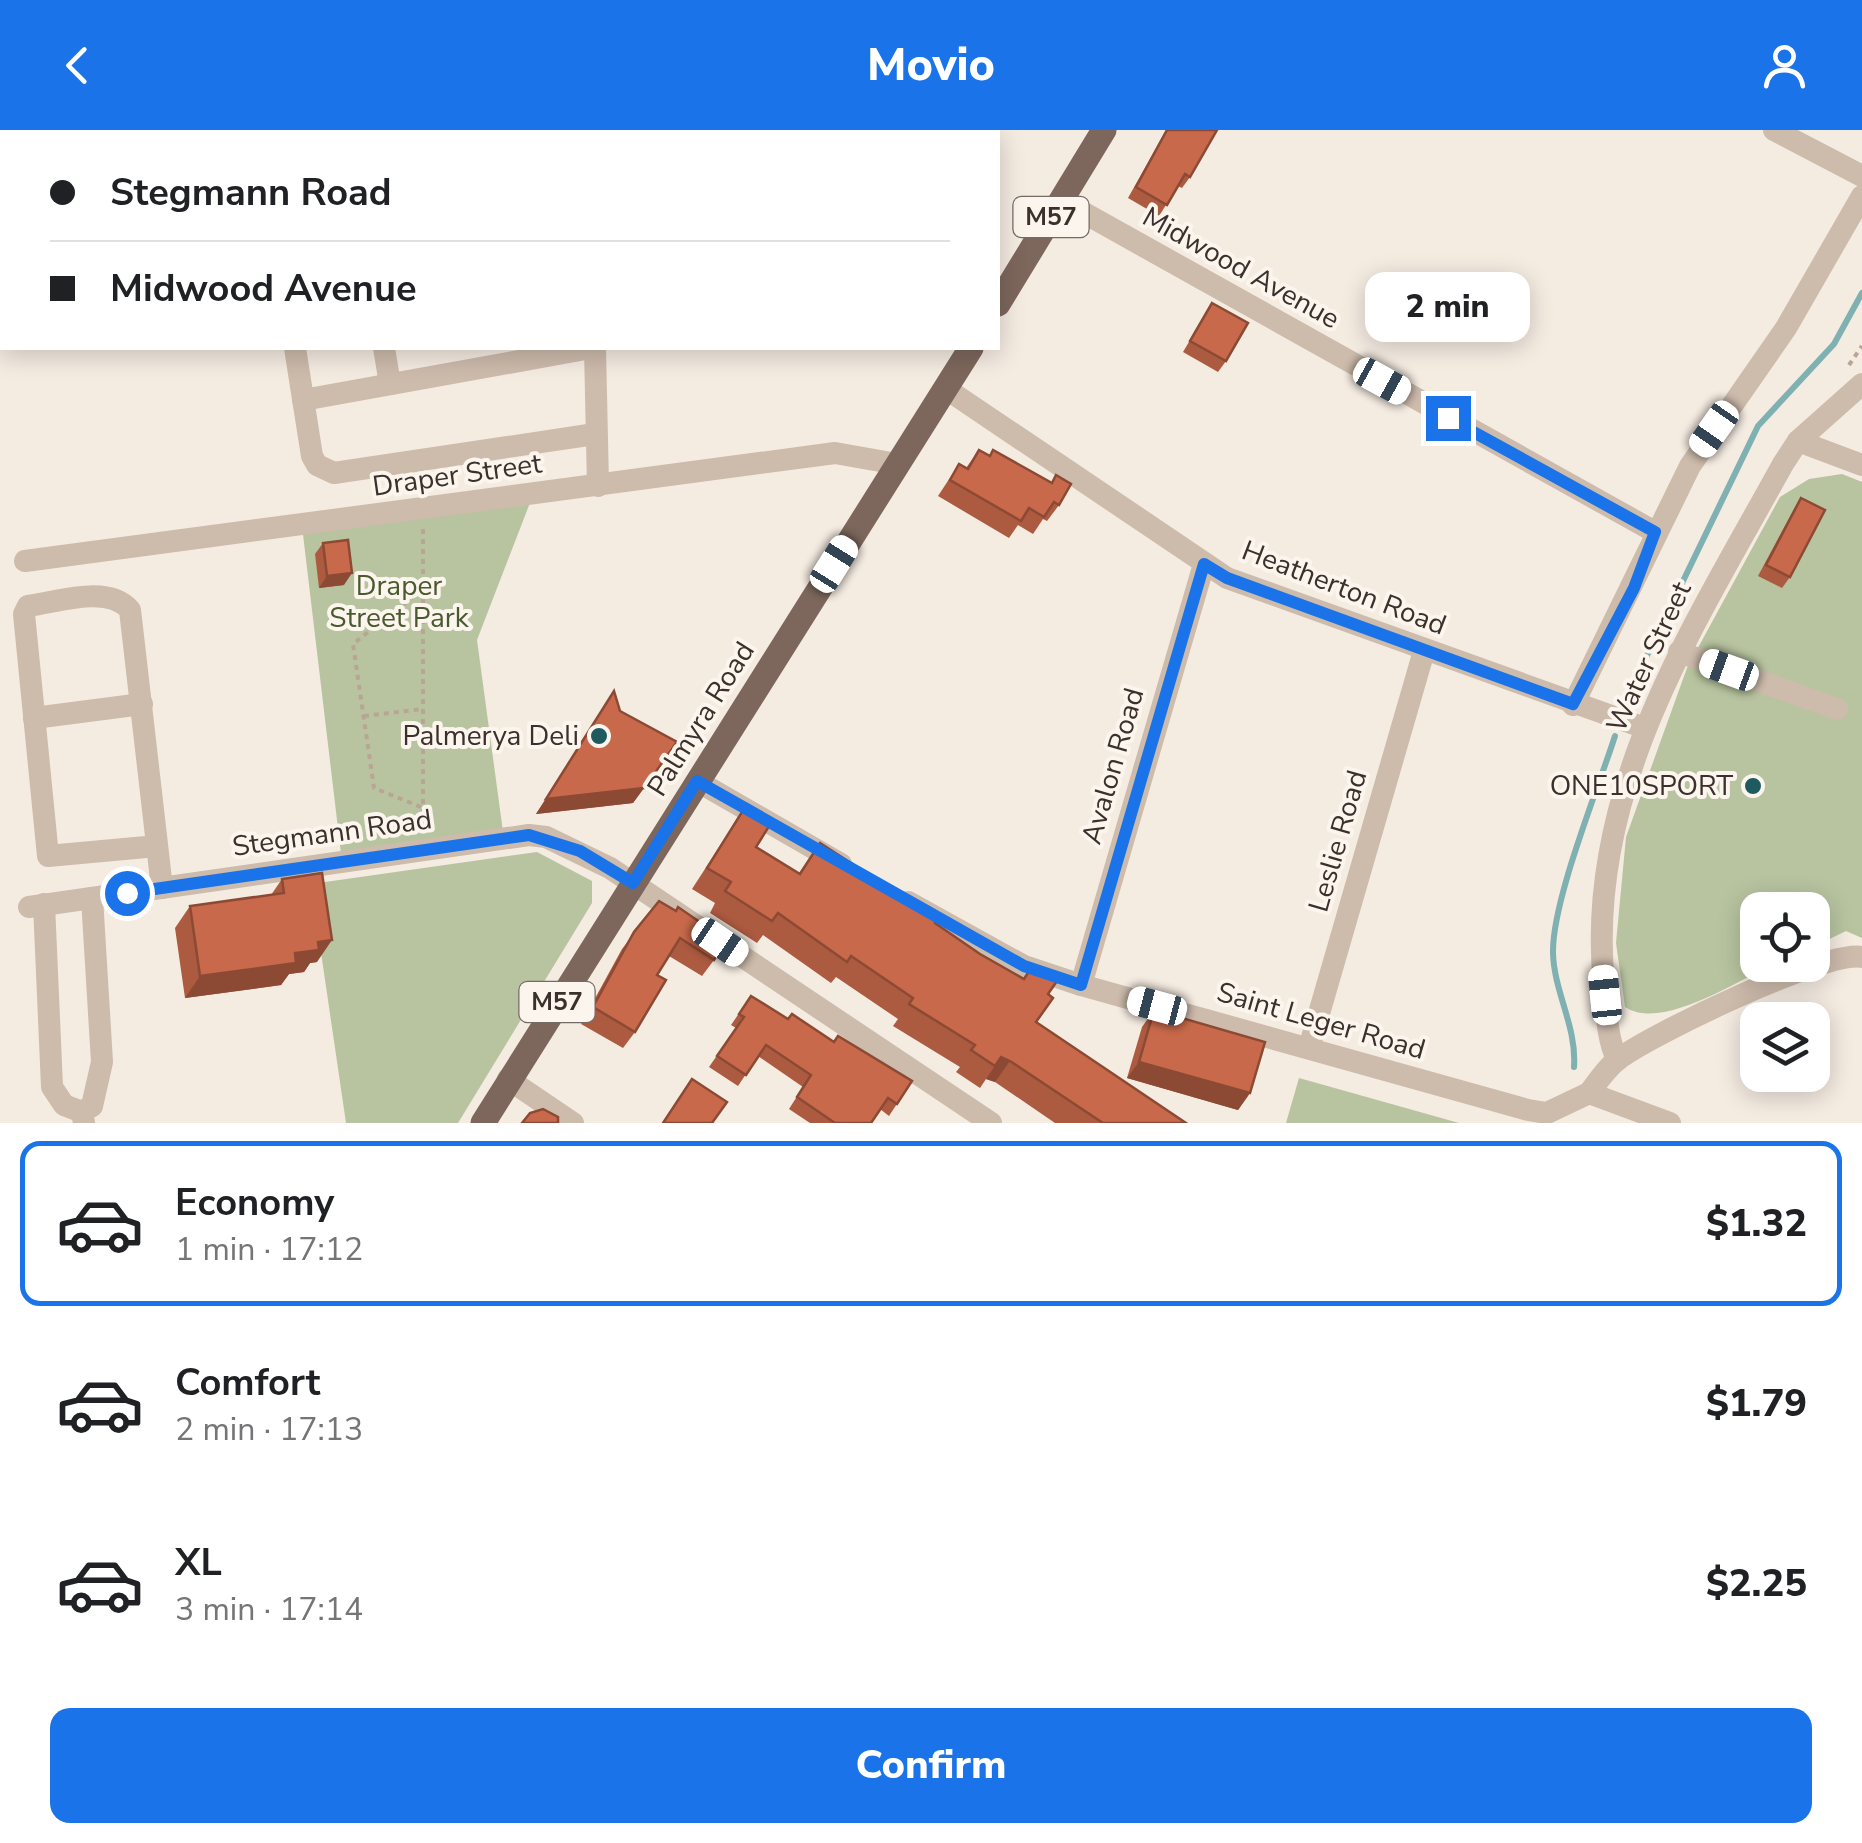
<!DOCTYPE html>
<html lang="en">
<head>
<meta charset="utf-8">
<style>
	:root { --surface:#fff; --page:#f6f6f6; --text:#202124; --muted:#757577; --line:#e0e0e0; --accent:#1a73e8 }
	body { margin:0; font-family:"Nunito Sans",sans-serif; background:var(--page); color:var(--text); height:100vh; display:flex; flex-direction:column; font-size:38px; white-space:nowrap }
	* { box-sizing:border-box; margin:0 }
	p { font-size:32px; color:var(--muted) }
	.icon { flex:none; width:55px; height:55px; fill:none; stroke:currentColor; stroke-width:2; stroke-linecap:round; stroke-linejoin:round }
	.map { position:relative; height:993px; overflow:hidden }
	.details { display:flex; flex-direction:column; background:var(--surface); flex:1 }
	.details>* { flex:none }
	.top-card { position:absolute; left:0px; top:0px; width:1000px; height:220px; box-shadow:0 5px 25px #0003; display:grid; align-content:center; height:220px; padding:0 50px; background:var(--surface) }
	.tools { position:absolute; left:1740px; top:762px; display:grid; gap:20px }
	.tools a { display:grid; place-items:center; width:90px; height:90px; border-radius:20px; background:var(--surface); box-shadow:0 5px 25px #0003; font-size:50px }
	.end { position:absolute; width:45px; height:45px; margin:-22px; border:12px solid #1a73e8; background:#fff; box-shadow:0 0 0 5px #fff }
	.from { border-radius:50% }
	.bubble { position:absolute; height:70px; border-radius:20px; background:var(--surface); box-shadow:0 5px 25px #0003; font-size:32px; font-weight:800; line-height:70px; text-align:center }
	.car { position:absolute; width:30px; height:60px; margin:-30px -15px; border-radius:12px; box-shadow:0 0 8px 2px #0007; background:linear-gradient(#fff 24%,#345 0 40%,#fff 0 76%,#345 0 86%,#fff 0) }
	.top-card b { display:flex; align-items:center; gap:35px; height:95px; font-size:38px }
	.top-card b+b { border-top:2px solid var(--line) }
	.top-card i { width:25px; height:25px; background:var(--text) }
	ul { padding:18px 0 0; list-style:none }
	li { display:flex; align-items:center; gap:30px; height:165px; margin:0 20px 15px; padding:0 30px; border:5px solid transparent; border-radius:20px }
	li div { flex:1 }
	li b { display:block; font-size:38px }
	li em { font-style:normal; font-weight:800 }
	li.active { border-color:var(--accent) }
	li>.icon { width:90px; height:90px; stroke-width:1.5 }
	.primary-button { display:flex; gap:20px; margin-top:auto; padding:20px 50px }
	.primary-button a { flex:1; height:115px; border-radius:20px; background:var(--accent); color:#fff; font-size:40px; font-weight:800; line-height:115px; text-align:center }
	header { display:flex; justify-content:space-between; align-items:center; height:130px; padding:0 50px; background:var(--accent); color:#fff; font-size:45px; font-weight:800 }
	.map>svg:first-child { display:block }
	.green { fill:#b8c4a0 }
	.lines { fill:none; stroke-linecap:round; stroke-linejoin:round }
	.stream { stroke:#7fb0b2; stroke-width:6 }
	.path { stroke:#b9a596; stroke-width:4; stroke-dasharray:5 5; stroke-linecap:butt }
	.minor { stroke:#cdbbac; stroke-width:22 }
	.major { stroke:#7d675c; stroke-width:25 }
	.wall { fill:#ac5a40 }
	.shaded-wall { fill:#8c4a34 }
	.building { fill:#c8694b; stroke:#8c4a34; stroke-width:2.5 }
	.route { stroke:#1a73e8; stroke-width:12 }
	.poi-dot { fill:#1f5a5e; stroke:#fbf5ee; stroke-width:4 }
	.labels { text-anchor:middle; dominant-baseline:central; stroke-width:8; stroke-linejoin:round; paint-order:stroke }
	.shield { fill:#fbf5ee; stroke:#756b66; stroke-width:2.5 }
	.shield-label { font-size:25px; font-weight:bold; fill:#3b302b }
	.street-label { font-size:28px; fill:#3b302b; stroke:#fbf5ee }
	.park-label { font-size:28px; fill:#4a5a2e; stroke:#fbf5ee }
	.poi-label { font-size:28px; fill:#3b302b; stroke:#fbf5ee; text-anchor:end }
</style>
</head>
<body>
<header><svg class="icon" aria-label="back" viewBox="0 0 24 24"><path d="M15 5l-7 7 7 7"/></svg>Movio<svg class="icon" aria-label="person" viewBox="0 0 24 24"><circle cx="12" cy="8" r="4"/><path d="M4 21q1-7 8-7t8 7"/></svg></header>
<div class="map">
<svg width="1862" height="993" viewBox="0 0 1862 993">
	<rect width="100%" height="100%" fill="#f4ebe1"/>
	<!-- green -->
	<g class="green">
		<path d="M1842 344 1862 352V808L1846 801 1813 817 1812 780H1758V835H1772C1735 852 1661 901 1625 877L1616 813 1626 707 1687 538 1780 367 1809 349Z"/>
		<path d="M533 365 477 510 504 709 342 732 302 396Z"/>
		<path d="M537 722 592 751V773L458 993H346L311 754Z"/>
		<path d="M1299 948 1459 993H1286Z"/>
	</g>
	<g class="lines">
		<!-- stream -->
		<g class="stream">
			<path d="M1625 571 1758 296 1834 214 1862 163"/>
			<path d="M1574 937C1577 897 1554 862 1553 823 1552 771 1598 659 1615 606"/>
		</g>
		<!-- path -->
		<g class="path">
			<path d="M1849 235 1862 216"/>
			<path d="M423 399V700"/>
			<path d="M364 586 423 579"/>
			<path d="M421 677 374 658 353 514 423 459"/>
		</g>
		<!-- minor -->
		<g class="minor">
			<path d="M461 0V2"/>
			<path d="M1774 0 1862 46"/>
			<path d="M685 2V0"/>
			<path d="M1061 70 1655 402"/>
			<path d="M295 218 312 326 317 335 334 343 595 304"/>
			<path d="M384 218 390 254"/>
			<path d="M595 218 598 356"/>
			<path d="M945 258 1227 448 1645 598"/>
			<path d="M303 270 591 218"/>
			<path d="M1798 311 1862 335"/>
			<path d="M25 431 835 323 897 334"/>
			<path d="M1679 522 1837 579"/>
			<path d="M1573 575 1690 336 1786 198 1862 66"/>
			<path d="M34 588 142 574"/>
			<path d="M697 651 841 734"/>
			<path d="M157 716 48 726 24 484 28 476C58 472 108 454 130 480L162 758"/>
			<path d="M908 772 1024 836 1081 855 1528 980 1547 983 1589 963 1670 993"/>
			<path d="M44 774 52 957 64 975 82 982"/>
			<path d="M29 777 529 705 546 707 610 738 991 993"/>
			<path d="M1081 855 1204 434"/>
			<path d="M1309 918 1424 521"/>
			<path d="M1617 929C1606 906 1607 880 1604 855 1584 661 1694 496 1783 334L1798 311 1862 254"/>
			<path d="M508 949 573 993"/>
			<path d="M1589 963C1598 951 1608 936 1620 928 1654 903 1826 820 1862 827"/>
			<path d="M84 993 82 982 92 976 102 932 92 768"/>
		</g>
		<!-- major -->
		<g class="major">
			<path d="M998 174 1104 0"/>
			<path d="M483 993 971 218"/>
		</g>
	</g>
	<!-- wall -->
	<g class="wall">
		<path d="M1166 0H1217L1190 47 1182 58 1178 56 1159 86 1128 68Z"/>
		<path d="M1212 173 1226 231 1218 242 1183 222Z"/>
		<path d="M979 320 1059 375 1047 391 1043 389 1033 404 1018 395 1009 408 938 366 959 334 966 338Z"/>
		<path d="M1801 368 1790 447 1782 458 1758 446 1794 379Z"/>
		<path d="M323 413 344 455 319 458 315 424Z"/>
		<path d="M614 561 620 581 677 612 633 673 536 684Z"/>
		<path d="M747 674 756 717 799 743 820 713 980 824 1048 864 1036 892 1186 993H1055L995 952 986 949 980 958 956 942 960 937 893 896 898 889 836 847 831 853 763 805 757 813 710 783 715 773 692 759Z"/>
		<path d="M282 749 317 832 310 833 304 842 289 844 281 855 185 868 175 798 190 776 271 765Z"/>
		<path d="M659 771 714 830 702 846 669 826 657 845 635 902 623 918 581 894 622 819Z"/>
		<path d="M751 866 788 889 912 951 889 986 880 979 871 993H810L789 979 803 957 758 926 738 956 709 937 736 898 731 895Z"/>
		<path d="M1154 880 1250 963 1238 980 1127 948 1142 897Z"/>
	</g>
	<!-- shaded-wall -->
	<g class="shaded-wall">
		<path d="M352 443 344 455 319 458 327 446Z"/>
		<path d="M644 658 633 673 536 684 546 669Z"/>
		<path d="M332 810 317 832 310 833 304 842 289 844 281 855 185 868 200 846 318 812Z"/>
		<path d="M1001 927 1010 931 995 952 986 949Z"/>
		<path d="M1139 932 1250 963 1238 980 1127 948Z"/>
	</g>
	<!-- building -->
	<g class="building">
		<path d="M1167 0H1217L1190 47 1185 44 1167 75 1136 57Z"/>
		<path d="M1212 173 1248 193 1226 231 1190 211Z"/>
		<path d="M979 320 990 326 993 320 1052 353 1056 345 1071 354 1059 375 1054 372 1044 387 1029 378 1021 391 950 350 959 334 968 339Z"/>
		<path d="M1801 368 1825 380 1790 447 1766 435Z"/>
		<path d="M348 410 352 443 327 446 323 413Z"/>
		<path d="M614 561 620 581 677 612 644 658 546 669Z"/>
		<path d="M747 674 773 690 756 717 800 744 820 713 937 789 935 793 980 824 1024 849 1033 835 1057 851 1048 864 1053 868 1036 892 1186 993H1103L1010 931 1001 927 995 936 971 920 975 915 909 874 913 868 851 826 847 832 778 783 772 791 725 761 731 752 707 738Z"/>
		<path d="M322 743 332 810 318 812 319 820 295 823 296 833 200 846 190 776 284 763 282 749Z"/>
		<path d="M659 771 676 781 678 777 726 810 714 830 680 808 657 845 666 850 635 902 593 877 634 802Z"/>
		<path d="M751 866 788 889 792 884 834 912 838 906 912 951 897 974 888 968 871 993H835L797 967 811 945 766 915 746 945 717 926 744 887 739 884Z"/>
		<path d="M1154 880 1265 912 1250 963 1139 932Z"/>
		<path d="M692 949 727 972 712 993H663Z"/>
		<path d="M543 979 558 987V993H522L530 983Z"/>
	</g>
	<g class="lines">
		<!-- route -->
		<path class="route" d="M127 763 529 705 580 721 633 753 697 651 1024 836 1081 855 1204 434 1227 448 1573 574 1634 458 1655 402 1448 288"/>
	</g>
	<!-- markers -->
	<g class="poi-dot">
		<circle cx="599" cy="606" r="10"/>
		<circle cx="1753" cy="656" r="10"/>
	</g>
	<g class="labels">
		<!-- shield labels -->
		<g class="shield">
			<rect x="1013.5" y="67" width="75" height="40" rx="8"/>
			<rect x="519.5" y="852" width="75" height="40" rx="8"/>
		</g>
		<g class="shield-label">
			<text x="1051" y="87">M57</text>
			<text x="557" y="872">M57</text>
		</g>
		<!-- street labels -->
		<g class="street-label">
			<text transform="translate(1241 138) rotate(29)">Midwood Avenue</text>
			<text transform="translate(457 345) rotate(-8)">Draper Street</text>
			<text transform="translate(1344 458) rotate(21)">Heatherton Road</text>
			<text transform="translate(1649 527) rotate(-65)">Water Street</text>
			<text transform="translate(701 589) rotate(-58)">Palmyra Road</text>
			<text transform="translate(1113 636) rotate(-74)">Avalon Road</text>
			<text transform="translate(332 703) rotate(-8)">Stegmann Road</text>
			<text transform="translate(1338 711) rotate(-74)">Leslie Road</text>
			<text transform="translate(1321 891) rotate(16)">Saint Leger Road</text>
		</g>
		<!-- park labels -->
		<g class="park-label">
			<text x="399" y="456">Draper<tspan x="399" dy="32">Street Park</tspan></text>
		</g>
		<!-- poi labels -->
		<g class="poi-label">
			<text x="579" y="606">Palmerya Deli</text>
			<text x="1733" y="656">ONE10SPORT</text>
		</g>
	</g>
</svg>
<div class="tools">
<a><svg class="icon" aria-label="locate" viewBox="0 0 24 24"><circle cx="12" cy="12" r="6"/><path d="M12 2v4M12 18v4M2 12h4M18 12h4"/></svg></a>
<a><svg class="icon" aria-label="layers" viewBox="0 0 24 24"><path d="M12 4l9 5-9 5-9-5zM3 14l9 5 9-5"/></svg></a>
</div>
<i class="end from" style="left:127px;top:763px"></i>
<i class="end" style="left:1448px;top:288px"></i>
<div class="bubble" style="left:1365px;top:142px;width:165px">2 min</div>
<i class="car" style="left:1382px;top:251px;rotate:119deg"></i>
<i class="car" style="left:1714px;top:299px;rotate:215deg"></i>
<i class="car" style="left:834px;top:434px;rotate:32deg"></i>
<i class="car" style="left:1729px;top:540px;rotate:290deg"></i>
<i class="car" style="left:720px;top:812px;rotate:124deg"></i>
<i class="car" style="left:1605px;top:865px;rotate:354deg"></i>
<i class="car" style="left:1157px;top:876px;rotate:285deg"></i>
<div class="top-card">
<b><i class="from"></i>Stegmann Road</b>
<b><i></i>Midwood Avenue</b>
</div>
</div>
<section class="details">
<ul>
<li class="active"><svg class="icon" aria-label="car" viewBox="0 0 24 24"><path d="M5 17H2v-5l4-1 3-4h7l3 4 3 1v5h-3M9 17h6M6 11h13"/><circle cx="7" cy="17" r="2"/><circle cx="17" cy="17" r="2"/></svg><div><b>Economy</b><p>1 min · 17:12</p></div><em>$1.32</em></li>
<li><svg class="icon" aria-label="car" viewBox="0 0 24 24"><path d="M5 17H2v-5l4-1 3-4h7l3 4 3 1v5h-3M9 17h6M6 11h13"/><circle cx="7" cy="17" r="2"/><circle cx="17" cy="17" r="2"/></svg><div><b>Comfort</b><p>2 min · 17:13</p></div><em>$1.79</em></li>
<li><svg class="icon" aria-label="car" viewBox="0 0 24 24"><path d="M5 17H2v-5l4-1 3-4h7l3 4 3 1v5h-3M9 17h6M6 11h13"/><circle cx="7" cy="17" r="2"/><circle cx="17" cy="17" r="2"/></svg><div><b>XL</b><p>3 min · 17:14</p></div><em>$2.25</em></li>
</ul>
<div class="primary-button"><a>Confirm</a></div>
</section>
</body>
</html>
